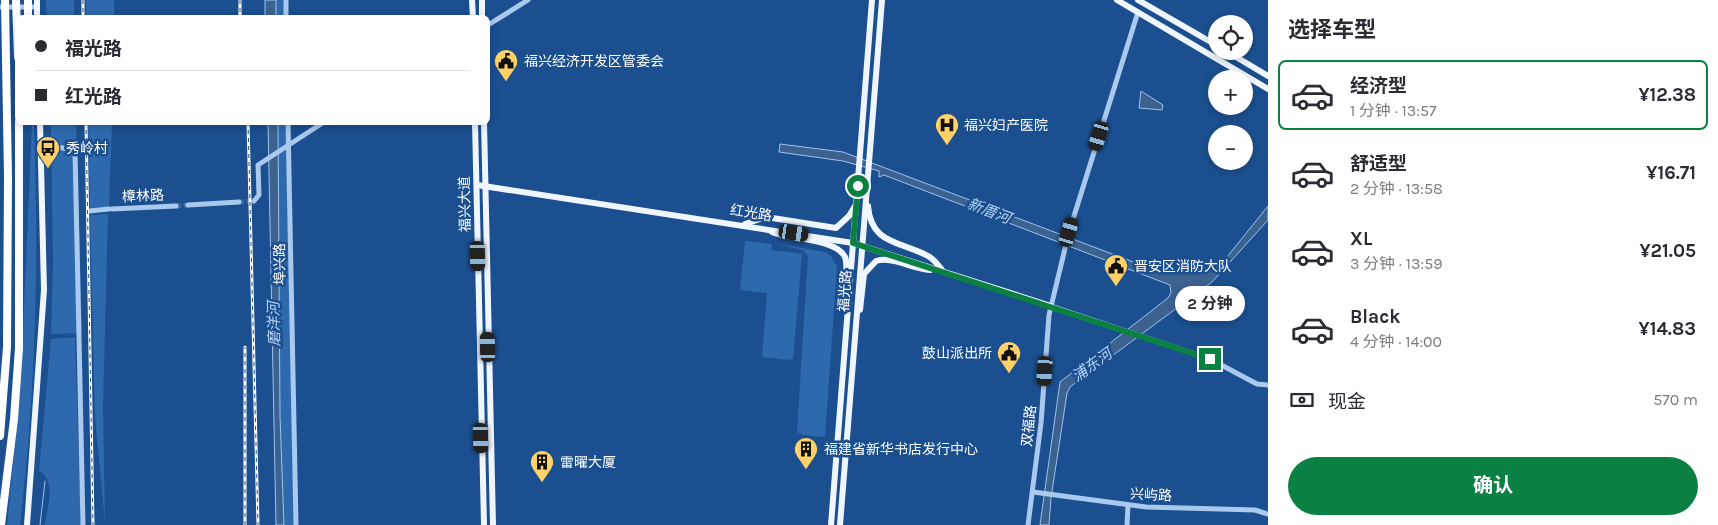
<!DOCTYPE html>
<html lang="zh">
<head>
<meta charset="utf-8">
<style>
	:root { --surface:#fff; --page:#f7f7f7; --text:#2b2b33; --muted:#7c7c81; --line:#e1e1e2; --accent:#0b8043 }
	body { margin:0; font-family:Karla,"Noto Sans SC",sans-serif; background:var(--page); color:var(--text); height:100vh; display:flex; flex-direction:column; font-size:19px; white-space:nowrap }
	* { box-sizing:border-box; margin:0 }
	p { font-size:16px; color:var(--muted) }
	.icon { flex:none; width:28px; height:28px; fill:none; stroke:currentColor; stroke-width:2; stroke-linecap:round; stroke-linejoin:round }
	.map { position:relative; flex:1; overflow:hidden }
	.panel { display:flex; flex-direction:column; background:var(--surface); width:450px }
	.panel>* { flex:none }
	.banner { position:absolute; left:15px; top:15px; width:475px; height:110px; border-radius:8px; box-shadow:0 2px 8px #0003; display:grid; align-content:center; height:110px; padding:0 20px; background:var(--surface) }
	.buttons { position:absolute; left:1208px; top:15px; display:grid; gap:10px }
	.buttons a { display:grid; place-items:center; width:45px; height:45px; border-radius:50%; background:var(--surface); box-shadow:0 2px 8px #0003; font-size:25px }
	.end { position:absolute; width:22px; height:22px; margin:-11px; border:6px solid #0b8043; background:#fff; box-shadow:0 0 0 2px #fff }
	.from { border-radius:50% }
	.bubble { position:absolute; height:35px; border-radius:18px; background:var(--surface); box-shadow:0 2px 8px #0003; font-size:16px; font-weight:700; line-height:35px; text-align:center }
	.car { position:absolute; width:15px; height:30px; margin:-15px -8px; border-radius:6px; box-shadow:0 0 4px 1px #0007; background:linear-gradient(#222 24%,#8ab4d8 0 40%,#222 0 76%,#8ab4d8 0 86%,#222 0) }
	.banner b { display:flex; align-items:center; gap:18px; height:48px; font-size:19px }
	.banner b+b { border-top:1px solid var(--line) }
	.banner i { width:12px; height:12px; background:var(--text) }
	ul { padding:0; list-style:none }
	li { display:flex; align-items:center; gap:15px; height:70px; margin:0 10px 8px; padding:0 10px; border:2px solid transparent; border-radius:8px }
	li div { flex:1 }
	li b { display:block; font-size:19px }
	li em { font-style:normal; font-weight:700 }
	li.current { border-color:var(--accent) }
	li>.icon { width:45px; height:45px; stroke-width:1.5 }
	h2 { padding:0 20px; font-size:22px; line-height:60px }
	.pay { display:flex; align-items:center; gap:12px; height:55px; padding:0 20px; font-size:19px }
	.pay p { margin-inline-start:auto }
	.cta { display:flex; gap:10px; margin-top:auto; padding:10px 20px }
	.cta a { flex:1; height:58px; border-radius:30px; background:var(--accent); color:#fff; font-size:20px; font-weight:700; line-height:58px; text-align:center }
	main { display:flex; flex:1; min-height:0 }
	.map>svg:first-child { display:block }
	.green { fill:#2e69ad }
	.water { fill:#3c6290; stroke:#9cc4f0 }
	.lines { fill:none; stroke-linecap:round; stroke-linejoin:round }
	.stream { stroke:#9cc4f0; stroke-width:1 }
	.minor-tunnel { stroke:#3d69a0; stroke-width:5; stroke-dasharray:5 2.5; stroke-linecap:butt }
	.minor { stroke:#a9c9ee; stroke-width:5 }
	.major { stroke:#f0f6ff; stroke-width:6 }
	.highway { stroke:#fff; stroke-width:8 }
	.rail-casing { stroke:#fff; stroke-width:3 }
	.rail { stroke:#1b4f8f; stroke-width:1; stroke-dasharray:4; stroke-linecap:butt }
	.route { stroke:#0b8043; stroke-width:6 }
	.labels { text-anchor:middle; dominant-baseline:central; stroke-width:5; stroke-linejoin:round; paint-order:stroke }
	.poi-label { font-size:14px; fill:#fff; stroke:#1b4f8f; text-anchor:start }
	.street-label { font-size:14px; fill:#fff; stroke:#1b4f8f }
	.water-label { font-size:15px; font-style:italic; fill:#b5d3f5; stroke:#1b4f8f }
</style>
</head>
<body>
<main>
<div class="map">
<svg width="1268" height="525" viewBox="0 0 1268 525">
	<rect width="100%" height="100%" fill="#1b4f8f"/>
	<!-- green -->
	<g class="green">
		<path d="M46 0H74V17H47Z"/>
		<rect x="86" y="0" width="28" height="17"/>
		<rect x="276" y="0" width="9" height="17"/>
		<path d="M32 123H34C39 258 36 390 20 525H7L17 424 23 330Z"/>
		<path d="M51 123H76L82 333 51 334 53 263Z"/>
		<path d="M88 123H112L109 207 90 208Z"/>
		<path d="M278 123H286L294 525H284L280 416Z"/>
		<path d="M108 214 103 405 105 522 95 417 90 215Z"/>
		<path d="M745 241 772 244 771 250 802 254 793 359 788 360 762 357 767 293 740 290Z"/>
		<path d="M773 243 825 252 831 256 837 266 825 437 803 435 797 432 808 256 803 250Z"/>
		<path d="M75 337 81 525H45C47 508 57 481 39 471L51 339Z"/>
	</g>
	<!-- water -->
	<g class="water">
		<rect x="265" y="0" width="11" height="17"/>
		<path d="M1141 91 1163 105 1162 110 1139 108Z"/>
		<path d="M268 123H278L280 416 284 525H276Z"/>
		<path d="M780 144 843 152 1144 266C1171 261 1195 283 1223 262L1268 206V220L1212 282 1070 387 1067 393 1051 498 1049 525H1040L1060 382 1168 298 1171 293 1170 285 884 175 879 177V171L843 161 779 152Z"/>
	</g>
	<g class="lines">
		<!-- stream -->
		<path class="stream" d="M40 525 45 481"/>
		<!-- minor-tunnel -->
		<g class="minor-tunnel">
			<path d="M239 202 254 201"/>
			<path d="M176 206 188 205"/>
		</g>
		<!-- minor -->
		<g class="minor">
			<path d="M286 0V18"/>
			<path d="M0 7H37"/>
			<path d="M488 25 528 0"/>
			<path d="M288 122 296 525"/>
			<path d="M41 148 50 146 75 150 83 525"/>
			<path d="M254 201 259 195 258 165 324 122"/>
			<path d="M188 205 239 202"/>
			<path d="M112 209 176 206"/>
			<path d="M89 211 109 209"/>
			<path d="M1051 306 1210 359 1257 384 1268 385"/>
			<path d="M1033 492 1146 507 1255 510 1268 514"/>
			<path d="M1028 525 1041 423 1049 315 1069 232 1138 12"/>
			<path d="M1127 525 1128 505"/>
		</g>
		<!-- major -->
		<g class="major">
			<path d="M37 0V18"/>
			<path d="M472 0 473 18"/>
			<path d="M482 0V18"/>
			<path d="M1117 0 1268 89"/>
			<path d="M1138 0 1216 45"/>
			<path d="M1226 51 1268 76"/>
			<path d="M475 122 484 525"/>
			<path d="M484 122 493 525"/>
			<path d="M477 185 853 243 1051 306"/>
			<path d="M868 206C871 245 901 241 928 256 934 259 938 265 942 270"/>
			<path d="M745 224 766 217 836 228 849 216 855 206"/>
			<path d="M772 232C790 240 836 238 845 257 848 264 845 276 847 285"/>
			<path d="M860 310 864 274 876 261C892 256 913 269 930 270"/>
			<path d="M27 525 44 290 40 122"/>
			<path d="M831 525 872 0"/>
			<path d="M840 525 882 0"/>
		</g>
		<!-- highway -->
		<g class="highway">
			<path d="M16 0 18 57"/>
			<path d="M28 0V18"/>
			<path d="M0 436 7 347 8 177 5 0"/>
			<path d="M1 525 14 419 19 348V122"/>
		</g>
		<!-- rail casing -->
		<g class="rail-casing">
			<g id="rail">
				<path d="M83 0V18"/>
				<path d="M240 0V18"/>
				<path d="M86 122 93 525"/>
				<path d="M248 122 258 525"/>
				<path d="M245 525V347"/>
			</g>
		</g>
		<!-- rail -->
		<use href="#rail" class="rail"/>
	</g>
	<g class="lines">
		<!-- route -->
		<path class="route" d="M858 186 853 243 1210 359"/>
	</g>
	<!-- icons -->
	<defs>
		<g id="civic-pin" transform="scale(1.25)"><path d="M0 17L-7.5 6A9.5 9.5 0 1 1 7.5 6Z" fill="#ffd166" stroke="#1b4f8f"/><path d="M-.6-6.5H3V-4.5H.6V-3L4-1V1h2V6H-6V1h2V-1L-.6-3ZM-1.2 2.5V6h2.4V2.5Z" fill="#111"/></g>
		<g id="hospital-pin" transform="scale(1.25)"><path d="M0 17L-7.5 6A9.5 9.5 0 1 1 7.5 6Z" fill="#ffd166" stroke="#1b4f8f"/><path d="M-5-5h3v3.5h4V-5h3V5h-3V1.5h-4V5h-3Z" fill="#111"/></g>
		<g id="bus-pin" transform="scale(1.25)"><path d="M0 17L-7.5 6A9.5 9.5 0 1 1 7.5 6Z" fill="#ffd166" stroke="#1b4f8f"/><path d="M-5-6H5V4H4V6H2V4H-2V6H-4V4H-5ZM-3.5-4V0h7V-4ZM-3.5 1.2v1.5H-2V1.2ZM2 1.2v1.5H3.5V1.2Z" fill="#111"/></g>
		<g id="building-pin" transform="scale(1.25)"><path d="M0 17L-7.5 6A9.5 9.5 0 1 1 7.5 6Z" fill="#ffd166" stroke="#1b4f8f"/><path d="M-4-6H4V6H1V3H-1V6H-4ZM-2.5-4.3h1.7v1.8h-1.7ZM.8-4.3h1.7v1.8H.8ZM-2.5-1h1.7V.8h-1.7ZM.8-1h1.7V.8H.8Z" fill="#111"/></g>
	</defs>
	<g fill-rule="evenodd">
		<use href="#civic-pin" x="506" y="61"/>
		<use href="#hospital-pin" x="947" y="125"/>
		<use href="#bus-pin" x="48" y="148"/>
		<use href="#civic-pin" x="1116" y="266"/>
		<use href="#civic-pin" x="1009" y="353"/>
		<use href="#building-pin" x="806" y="449"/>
		<use href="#building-pin" x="542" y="462"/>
	</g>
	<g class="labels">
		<!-- poi labels -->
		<g class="poi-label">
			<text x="524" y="61">福兴经济开发区管委会</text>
			<text x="964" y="125">福兴妇产医院</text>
			<text x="66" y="148">秀岭村</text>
			<text x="1134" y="266">晋安区消防大队</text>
			<text x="992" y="353" text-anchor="end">鼓山派出所</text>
			<text x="824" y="449">福建省新华书店发行中心</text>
			<text x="560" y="462">雷曜大厦</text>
		</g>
		<!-- street labels -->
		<g class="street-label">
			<text transform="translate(143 196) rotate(-3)">樟林路</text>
			<text transform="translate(465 204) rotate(-91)">福兴大道</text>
			<text transform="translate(751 213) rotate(9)">红光路</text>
			<text transform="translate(280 264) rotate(-91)">埠兴路</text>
			<text transform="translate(845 291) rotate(-86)">福光路</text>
			<text transform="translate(1029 426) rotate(-84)">双福路</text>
			<text transform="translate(1151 495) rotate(3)">兴屿路</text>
		</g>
		<!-- water labels -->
		<g class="water-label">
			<text transform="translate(989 211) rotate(21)">新厝河</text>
			<text transform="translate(274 324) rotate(-91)">磨洋河</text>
			<text transform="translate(1092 365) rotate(-36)">浦东河</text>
		</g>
	</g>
</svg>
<div class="buttons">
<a><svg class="icon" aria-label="locate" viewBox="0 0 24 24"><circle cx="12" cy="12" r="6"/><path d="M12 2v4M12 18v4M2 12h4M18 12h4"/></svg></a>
<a>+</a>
<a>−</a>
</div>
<i class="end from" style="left:858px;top:186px"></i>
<i class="end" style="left:1210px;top:359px"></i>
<div class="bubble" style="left:1175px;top:286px;width:70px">2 分钟</div>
<i class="car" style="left:1099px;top:136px;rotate:197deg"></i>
<i class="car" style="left:1069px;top:232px;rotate:17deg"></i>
<i class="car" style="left:794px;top:233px;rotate:99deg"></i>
<i class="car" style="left:478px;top:256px;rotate:179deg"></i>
<i class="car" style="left:488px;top:347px;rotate:359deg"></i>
<i class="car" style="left:1045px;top:371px;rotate:184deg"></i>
<i class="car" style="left:481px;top:438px;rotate:178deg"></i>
<div class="banner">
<b><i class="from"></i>福光路</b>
<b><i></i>红光路</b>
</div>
</div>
<section class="panel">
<h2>选择车型</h2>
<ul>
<li class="current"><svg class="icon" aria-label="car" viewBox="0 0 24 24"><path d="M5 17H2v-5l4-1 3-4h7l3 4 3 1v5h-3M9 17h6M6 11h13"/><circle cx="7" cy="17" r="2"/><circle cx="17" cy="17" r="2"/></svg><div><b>经济型</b><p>1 分钟 · 13:57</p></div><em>¥12.38</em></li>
<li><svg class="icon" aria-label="car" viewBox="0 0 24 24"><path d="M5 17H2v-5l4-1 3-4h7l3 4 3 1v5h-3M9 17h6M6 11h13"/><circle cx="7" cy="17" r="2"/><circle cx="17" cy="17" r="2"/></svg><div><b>舒适型</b><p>2 分钟 · 13:58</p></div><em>¥16.71</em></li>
<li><svg class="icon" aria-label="car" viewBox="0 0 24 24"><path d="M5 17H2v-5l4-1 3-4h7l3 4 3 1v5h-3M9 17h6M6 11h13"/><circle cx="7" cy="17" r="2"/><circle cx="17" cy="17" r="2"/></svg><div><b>XL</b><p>3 分钟 · 13:59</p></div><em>¥21.05</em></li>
<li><svg class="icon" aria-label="car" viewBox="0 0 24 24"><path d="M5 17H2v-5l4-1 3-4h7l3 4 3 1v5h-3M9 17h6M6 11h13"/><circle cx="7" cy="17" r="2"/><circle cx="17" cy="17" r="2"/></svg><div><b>Black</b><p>4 分钟 · 14:00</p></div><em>¥14.83</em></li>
</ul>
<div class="pay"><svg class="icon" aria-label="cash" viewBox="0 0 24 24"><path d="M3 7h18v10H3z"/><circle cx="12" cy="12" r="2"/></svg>现金<p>570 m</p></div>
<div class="cta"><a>确认</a></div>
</section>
</main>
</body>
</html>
